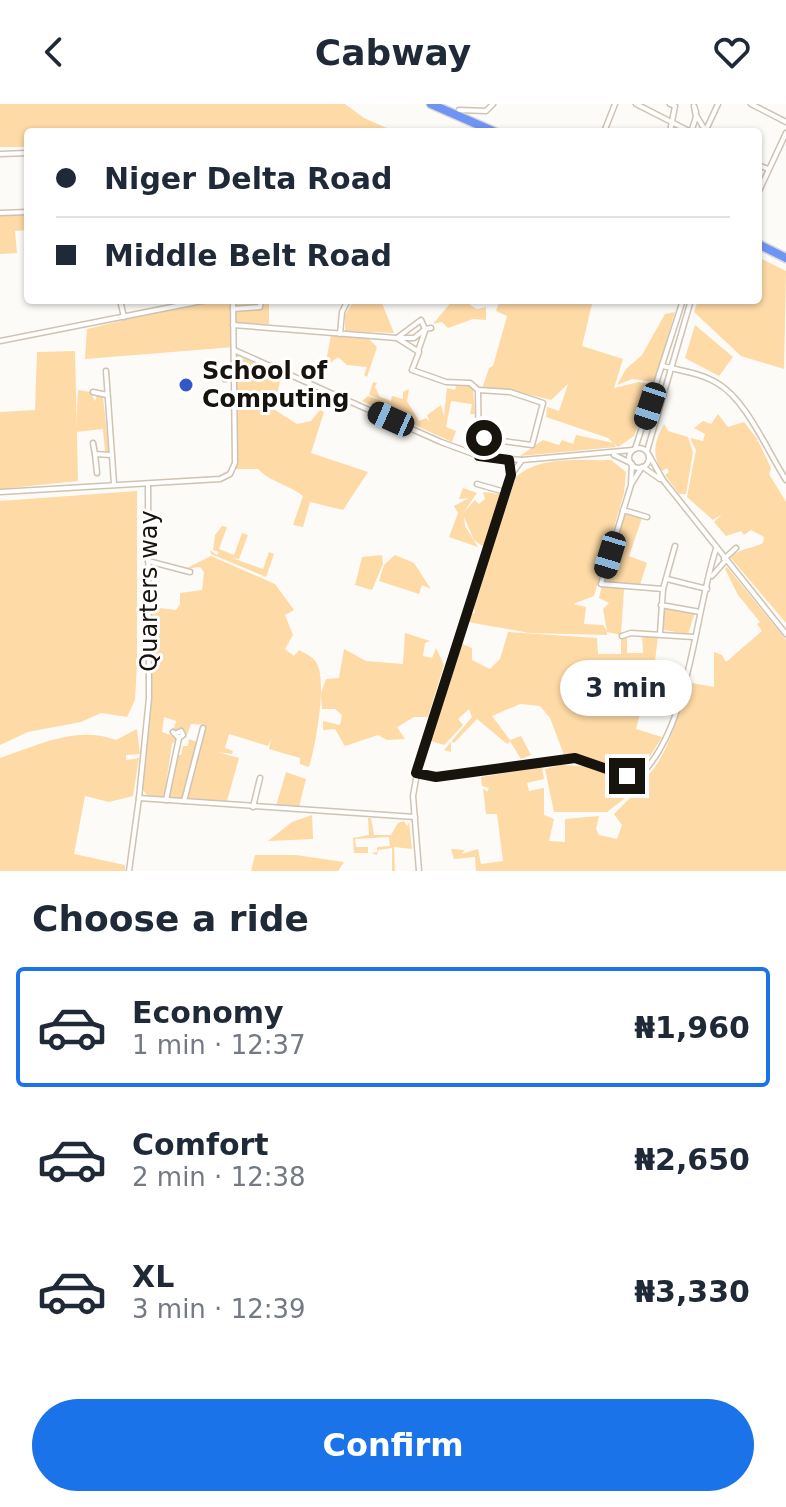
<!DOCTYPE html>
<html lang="en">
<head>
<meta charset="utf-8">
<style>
	:root { --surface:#fff; --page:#f2f2f3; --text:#1f2937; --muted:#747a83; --line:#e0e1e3; --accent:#1a73e8 }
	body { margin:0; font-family:"DejaVu Sans",sans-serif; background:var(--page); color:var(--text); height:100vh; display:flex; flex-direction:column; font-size:30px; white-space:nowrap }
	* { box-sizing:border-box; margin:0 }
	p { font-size:26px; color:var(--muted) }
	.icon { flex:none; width:44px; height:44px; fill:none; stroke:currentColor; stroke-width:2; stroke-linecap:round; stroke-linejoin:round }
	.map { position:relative; height:767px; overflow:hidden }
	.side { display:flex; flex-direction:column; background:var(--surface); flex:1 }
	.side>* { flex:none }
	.guide { position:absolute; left:24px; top:24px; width:738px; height:176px; border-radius:8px; box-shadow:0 2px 6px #0004; display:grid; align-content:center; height:176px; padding:0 32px; background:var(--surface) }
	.end { position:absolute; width:36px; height:36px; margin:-18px; border:10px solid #17130d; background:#fff; box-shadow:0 0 0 4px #fff }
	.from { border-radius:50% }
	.bubble { position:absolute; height:56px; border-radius:28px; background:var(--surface); box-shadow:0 2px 6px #0004; font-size:26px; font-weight:800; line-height:56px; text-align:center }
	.car { position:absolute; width:24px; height:48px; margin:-24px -12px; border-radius:10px; box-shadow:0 0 6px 2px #0007; background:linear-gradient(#222 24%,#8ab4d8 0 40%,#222 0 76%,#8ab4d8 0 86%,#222 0) }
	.guide b { display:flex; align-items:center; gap:28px; height:76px; font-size:30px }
	.guide b+b { border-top:2px solid var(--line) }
	.guide i { width:20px; height:20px; background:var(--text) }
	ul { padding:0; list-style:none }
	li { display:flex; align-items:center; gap:24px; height:120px; margin:0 16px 12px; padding:0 16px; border:4px solid transparent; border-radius:8px }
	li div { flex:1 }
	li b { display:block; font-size:30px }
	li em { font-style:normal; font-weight:800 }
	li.active { border-color:var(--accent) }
	li>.icon { width:72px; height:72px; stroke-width:1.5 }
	h2 { padding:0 32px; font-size:36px; line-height:96px }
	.primary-button { display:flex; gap:16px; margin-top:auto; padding:16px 32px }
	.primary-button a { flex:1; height:92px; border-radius:48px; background:var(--accent); color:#fff; font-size:32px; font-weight:800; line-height:92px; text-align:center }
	header { display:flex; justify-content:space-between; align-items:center; height:104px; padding:0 32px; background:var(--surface); font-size:36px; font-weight:800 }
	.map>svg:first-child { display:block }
	.green { fill:#fddaa6 }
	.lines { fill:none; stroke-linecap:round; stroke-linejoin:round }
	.street-casing { stroke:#cfc3b2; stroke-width:7 }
	.highway-casing { stroke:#dad9d8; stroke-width:11 }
	.street { stroke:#fff; stroke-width:4 }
	.highway { stroke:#6f94f4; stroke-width:8 }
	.route { stroke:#17130d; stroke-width:10 }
	.poi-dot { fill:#3457c7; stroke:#fff; stroke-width:3 }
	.labels { text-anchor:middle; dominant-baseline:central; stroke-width:6; stroke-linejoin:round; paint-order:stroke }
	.poi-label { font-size:24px; font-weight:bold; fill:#17130d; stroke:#fff; text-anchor:start }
	.street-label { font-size:24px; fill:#17130d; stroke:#fff }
</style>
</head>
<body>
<header><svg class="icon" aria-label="back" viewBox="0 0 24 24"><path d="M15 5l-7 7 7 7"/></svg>Cabway<svg class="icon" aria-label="heart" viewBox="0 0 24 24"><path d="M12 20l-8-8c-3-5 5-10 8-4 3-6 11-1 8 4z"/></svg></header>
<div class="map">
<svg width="786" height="767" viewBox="0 0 786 767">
	<rect width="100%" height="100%" fill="#fdfbf7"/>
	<!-- green -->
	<g class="green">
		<path d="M0 0H345L364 14 396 28H366L365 25 314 28H28V43H0Z"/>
		<path d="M28 109V126L15 127 17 149 0 150V111Z"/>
		<path d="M758 153 786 167 784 265 741 252 694 208 698 196H758Z"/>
		<path d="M207 196H232L234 243 85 255 87 225Z"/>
		<path d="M234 196H269V220L235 219Z"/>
		<path d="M354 196 381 197 394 229 345 227V211Z"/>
		<path d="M453 196H471L470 201 477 205 486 203V216L473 215 448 224 442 218 433 220Z"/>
		<path d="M500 196H593L582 242 623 255 614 284 639 278 653 280 634 332 618 343 608 334 546 313 547 303 559 307 568 280 551 296 515 287 482 285 489 264 493 262 507 212 496 207Z"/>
		<path d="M675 208 654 278 632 275 617 281 626 265 642 251 665 210Z"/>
		<path d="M695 221 733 253 719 272 685 254Z"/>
		<path d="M331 231 367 233 377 243 367 273 364 271 367 263 347 261 338 253 325 263Z"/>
		<path d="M75 247 78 377 0 385V308L35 306 37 248Z"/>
		<path d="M236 251 281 270 275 306 297 320 311 317 320 306 324 308 311 349 368 368 343 406 310 398 303 423 293 421 303 392C288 380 272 379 258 365H236Z"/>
		<path d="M373 278 377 279 375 283 380 293 391 297 392 292 403 295V288L409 285 407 297 419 317 426 314 430 318 427 311 441 301 444 312 447 284 455 286 457 279 467 280 473 285 475 310H470L472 300 451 297 446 323 456 327 452 338 362 297 368 292 387 298 369 291Z"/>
		<path d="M78 286 90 288 95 297 97 291 103 293 109 348H105L103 325 76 328Z"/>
		<path d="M718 310 728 323 744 318 758 336 754 338 758 337 771 364 769 370 786 398V519L730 453C743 443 752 445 763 439L764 433 751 426 744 431 741 427 726 432 714 418 722 410 713 416 687 393 696 346 690 334 703 337 705 330 694 324 703 317 711 320Z"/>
		<path d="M664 320 668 327 688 333 693 348 686 390H679L665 371 669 368 667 364 662 367C651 349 655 337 664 320Z"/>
		<path d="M576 331 614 339 616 343 520 352 543 336 559 341 562 336 573 340Z"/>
		<path d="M611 356 626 368 624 389 594 492 573 500 586 503 584 520 603 521 607 527 603 505 609 499 599 494 602 481 624 485 621 531 607 528V531L530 529 468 518 470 510 475 509 473 501 516 373C540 351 581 357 611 356Z"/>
		<path d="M463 384 477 389 463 409 475 396 479 400 485 395 483 388 500 390 484 443 474 436 464 413 465 422 478 443 449 433 458 409 454 402 469 394 459 395Z"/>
		<path d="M137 387V561L135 596 127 613 101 609 81 618 28 628 0 641V397Z"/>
		<path d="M625 409 642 414 629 452 647 459 640 481 604 477Z"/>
		<path d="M222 422 227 423 219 445 234 451 242 429 248 431 239 455 232 454 263 465 269 448 274 450 266 473 211 450 210 446 217 451 219 448 213 446 215 431Z"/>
		<path d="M382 451 383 460 372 486 355 481 362 453Z"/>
		<path d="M395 451 414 459 431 485 422 481 419 490 379 477 384 461Z"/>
		<path d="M211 452 275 480 294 506 285 511 293 531 285 545 294 552 299 546C306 550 315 553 318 562 326 583 316 640 309 663L300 660V654L269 645 271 635 268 642 229 630 225 644 233 647 232 650 217 648 239 654 227 697 186 694 206 621 191 620 187 631 181 624 173 628 176 617 164 613 162 628 178 634 172 640 164 693 147 691 141 684 150 608 151 503 176 506 180 500V489L202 486 204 468 200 463 185 465Z"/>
		<path d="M727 463 786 536V767H476L475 753 454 755 451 745 465 746 461 750 478 745 481 760 503 757 497 710H486L483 684 487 688 489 684 482 682 481 673 542 663 544 675 527 679 529 687 544 684V711L554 715 549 737 565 738V715L599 712 596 725 599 731 617 735 622 721 614 710 633 691 634 681C666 667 679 609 686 578L714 583V548L722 551 726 558 762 527 757 520 760 518 738 491 725 465Z"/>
		<path d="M664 504 695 508 688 530 664 526Z"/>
		<path d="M508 528 597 534 598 550H621V533L627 532V549H643L642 531 658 532 653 574 649 571 644 592 675 598 671 607 664 608 642 602 636 625 662 633 640 668C615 672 591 648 564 651L550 614 540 602 520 600 492 612 510 636 521 632 531 651 521 655 510 637 507 640 477 615 454 639 451 637V648L444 646 472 613 469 605 458 615 463 621 444 641 431 637 462 540 472 544V556L490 565 500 555Z"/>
		<path d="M405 529 430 537 425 539 423 552 432 554 436 544 444 561 428 613H414L397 623 405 635 387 636 378 631 345 642 335 625 323 626V617L340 621 342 611 335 605H322L321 589 326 575 339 574 344 545 366 557 403 560Z"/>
		<path d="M137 625 140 650 126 651V656L139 654 133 692 109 698 85 692 74 750 125 761V767H0V654C38 641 78 621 116 636Z"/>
		<path d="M189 635 197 638 183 695 167 693 176 651H181L183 642H188Z"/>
		<path d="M561 661 588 662 630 680 629 691 607 708H554L545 665Z"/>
		<path d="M286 668 306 675 299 703 276 702Z"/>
		<path d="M312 711 313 735 268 737 292 718Z"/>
		<path d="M368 714H371L374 731H391L398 719 404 717 407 722 409 718 412 745 394 743 395 767H392V744L378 746 377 751 371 749 377 748V743L390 742 389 733 355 735 356 743H368V749H354L353 734 369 731Z"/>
		<path d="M255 751H296L344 758 338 767H251Z"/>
	</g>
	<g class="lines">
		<!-- street casing -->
		<g class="street-casing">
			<g id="street">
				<path d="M636 0 691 28"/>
				<path d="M670 0 675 2 670 28"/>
				<path d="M751 0 786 18"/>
				<path d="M459 6 486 7 493 0"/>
				<path d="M696 11 705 26"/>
				<path d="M604 28 615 0"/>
				<path d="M691 28 696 13 694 2 696 8"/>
				<path d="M705 28 718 0"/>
				<path d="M0 50 28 49"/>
				<path d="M758 61 768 65"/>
				<path d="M758 89 786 29"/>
				<path d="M0 109 28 108"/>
				<path d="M120 196 124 213"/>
				<path d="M233 205 260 203 261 196"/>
				<path d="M233 221 397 234 419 248 412 266 446 278 470 279 478 286 479 352"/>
				<path d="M340 230 342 208 348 196"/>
				<path d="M397 234 421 216 425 225 431 224"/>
				<path d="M400 234H414L424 226"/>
				<path d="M0 237 207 196"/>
				<path d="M234 246 441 338 479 352 522 356 633 346"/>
				<path d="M418 247 425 227"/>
				<path d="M663 262C681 267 701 269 717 279 746 295 768 348 786 376"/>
				<path d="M106 267 114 380"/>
				<path d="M225 275 234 274"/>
				<path d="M478 286 510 288 543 299 532 341 479 334"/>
				<path d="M93 288 107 291"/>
				<path d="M93 339 95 350 111 351"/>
				<circle cx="639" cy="354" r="10"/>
				<path d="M635 345 683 196"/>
				<path d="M647 347 691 196"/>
				<path d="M95 350 97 369"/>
				<path d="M614 351 631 359"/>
				<path d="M649 351 663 376 786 530"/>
				<path d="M632 360 631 381 601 480 663 485"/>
				<path d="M643 363 660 375"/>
				<path d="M632 379 642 363"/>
				<path d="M148 380 149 594 139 694 415 713"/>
				<path d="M477 380 505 388"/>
				<path d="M0 388 220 375 230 370 235 359 233 196"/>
				<path d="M623 406 647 413"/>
				<path d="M724 455 736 444"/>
				<path d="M148 457 190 468"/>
				<path d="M712 472 726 456"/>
				<path d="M667 475 707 485"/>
				<path d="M661 501 700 508"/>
				<path d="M660 530 663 485 675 442"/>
				<path d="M622 532 631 529 693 533"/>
				<path d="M173 628 179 634 183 631 181 627 177 629"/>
				<path d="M416 669 436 673 575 654 637 674C690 628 694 511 716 445"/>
				<path d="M166 696 179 634"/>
				<path d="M184 697 203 624"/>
				<path d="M253 703 260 674"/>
				<path d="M129 767 139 694"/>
				<path d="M419 767 413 692 420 652 511 371 522 356"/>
			</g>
		</g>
		<!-- highway casing -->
		<g class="highway-casing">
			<g id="highway">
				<path d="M431 0 495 28"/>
				<path d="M758 140 786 154"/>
			</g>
		</g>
		<!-- street -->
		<use href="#street" class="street"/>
		<!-- highway -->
		<use href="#highway" class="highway"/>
	</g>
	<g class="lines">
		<!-- route -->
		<path class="route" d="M484 334H479V352L509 356 511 371 416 669 436 673 575 654 627 672"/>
	</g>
	<!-- markers -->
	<circle class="poi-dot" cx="186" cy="281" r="8"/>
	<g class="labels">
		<!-- poi labels -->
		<g class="poi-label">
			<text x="202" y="267">School of<tspan x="202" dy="28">Computing</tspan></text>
		</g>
		<!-- street labels -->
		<g class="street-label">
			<text transform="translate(149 487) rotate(-90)">Quarters way</text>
		</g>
	</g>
</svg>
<i class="end from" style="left:484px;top:334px"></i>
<i class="end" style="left:627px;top:672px"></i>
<div class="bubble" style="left:560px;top:556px;width:132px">3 min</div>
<i class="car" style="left:650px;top:302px;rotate:198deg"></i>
<i class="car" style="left:391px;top:315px;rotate:294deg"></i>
<i class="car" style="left:610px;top:451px;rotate:197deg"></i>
<div class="guide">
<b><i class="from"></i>Niger Delta Road</b>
<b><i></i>Middle Belt Road</b>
</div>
</div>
<section class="side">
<h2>Choose a ride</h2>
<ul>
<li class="active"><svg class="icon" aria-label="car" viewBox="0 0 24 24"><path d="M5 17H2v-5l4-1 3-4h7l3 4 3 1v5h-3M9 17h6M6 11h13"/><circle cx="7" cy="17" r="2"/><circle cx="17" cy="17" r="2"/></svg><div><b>Economy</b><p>1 min · 12:37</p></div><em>₦1,960</em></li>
<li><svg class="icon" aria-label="car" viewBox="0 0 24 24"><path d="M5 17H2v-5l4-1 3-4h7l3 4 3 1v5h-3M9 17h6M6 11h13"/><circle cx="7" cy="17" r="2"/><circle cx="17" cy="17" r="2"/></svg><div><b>Comfort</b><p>2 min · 12:38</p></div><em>₦2,650</em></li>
<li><svg class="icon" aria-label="car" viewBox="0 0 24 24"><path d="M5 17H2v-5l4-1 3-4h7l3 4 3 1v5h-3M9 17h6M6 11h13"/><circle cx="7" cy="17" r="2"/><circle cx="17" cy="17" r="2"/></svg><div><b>XL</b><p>3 min · 12:39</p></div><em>₦3,330</em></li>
</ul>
<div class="primary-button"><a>Confirm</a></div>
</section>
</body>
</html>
